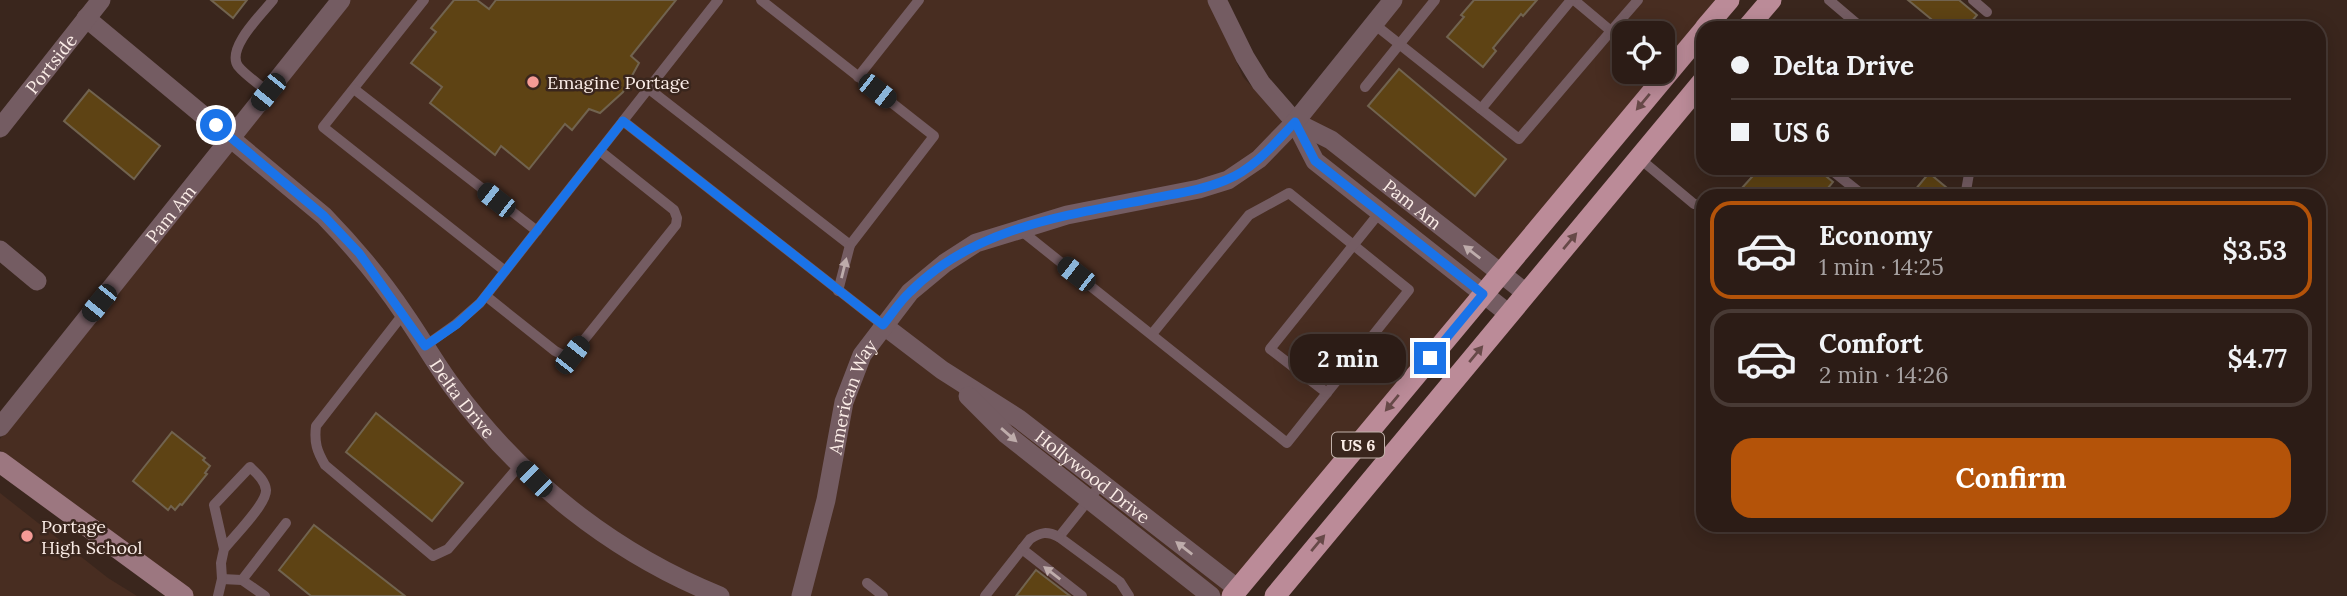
<!DOCTYPE html>
<html lang="en">
<head>
<meta charset="utf-8">
<style>
	:root { --surface:#2c1c16; --page:#382923; --text:#f1f3f6; --muted:#a6a1a1; --line:#483a35; --accent:#b45309 }
	body { margin:0; font-family:Lora,serif; background:var(--page); color:var(--text); height:100vh; display:flex; flex-direction:column; font-size:26px; white-space:nowrap }
	* { box-sizing:border-box; margin:0 }
	p { font-size:23px; color:var(--muted) }
	.icon { flex:none; width:38px; height:38px; fill:none; stroke:currentColor; stroke-width:2; stroke-linecap:round; stroke-linejoin:round }
	.map { position:relative; flex:1; overflow:hidden }
	.panel { position:absolute; left:1696px; top:189px; width:630px; height:343px; display:flex; flex-direction:column; background:var(--surface); border-radius:21px; box-shadow:0 4px 18px #0003,0 0 0 2px var(--line) }
	.panel>* { flex:none }
	.hud { position:absolute; left:1696px; top:21px; width:630px; height:154px; border-radius:21px; box-shadow:0 4px 18px #0003,0 0 0 2px var(--line); display:grid; align-content:center; height:154px; padding:0 35px; background:var(--surface) }
	.buttons { position:absolute; left:1612px; top:21px; display:grid; gap:14px }
	.buttons a { display:grid; place-items:center; width:63px; height:63px; border-radius:14px; background:var(--surface); box-shadow:0 4px 18px #0003,0 0 0 2px var(--line); font-size:35px }
	.end { position:absolute; width:32px; height:32px; margin:-16px; border:9px solid #1a73e8; background:#fff; box-shadow:0 0 0 4px #fff }
	.from { border-radius:50% }
	.bubble { position:absolute; height:49px; border-radius:21px; background:var(--surface); box-shadow:0 4px 18px #0003,0 0 0 2px var(--line); font-size:23px; font-weight:700; line-height:49px; text-align:center }
	.car { position:absolute; width:21px; height:42px; margin:-21px -10px; border-radius:9px; box-shadow:0 0 5px 2px #0007; background:linear-gradient(#222 24%,#8ab4d8 0 40%,#222 0 76%,#8ab4d8 0 86%,#222 0) }
	.hud b { display:flex; align-items:center; gap:24px; height:66px; font-size:26px }
	.hud b+b { border-top:2px solid var(--line) }
	.hud i { width:18px; height:18px; background:var(--text) }
	ul { padding:12px 0 0; list-style:none }
	li { display:flex; align-items:center; gap:21px; height:98px; margin:0 14px 10px; padding:0 21px; border:4px solid var(--line); border-radius:21px }
	li div { flex:1 }
	li b { display:block; font-size:26px }
	li em { font-style:normal; font-weight:700 }
	li.current { border-color:var(--accent) }
	li>.icon { width:63px; height:63px; stroke-width:1.5 }
	.button { display:flex; gap:14px; margin-top:auto; padding:14px 35px }
	.button a { flex:1; height:80px; border-radius:21px; background:var(--accent); color:#fff; font-size:28px; font-weight:700; line-height:80px; text-align:center }
	.map>svg:first-child { display:block }
	.built { fill:#482d21 }
	.building { fill:#5e4314; stroke:#71634f; stroke-width:2 }
	.lines { fill:none; stroke-linecap:round; stroke-linejoin:round }
	.lane { stroke:#745c62; stroke-width:10 }
	.street { stroke:#745c62; stroke-width:19 }
	.secondary { stroke:#9c7780; stroke-width:21 }
	.primary { stroke:#bb8b98; stroke-width:21 }
	.oneway { fill:#674948 }
	.oneway2 { fill:#beacab }
	.route { stroke:#1a73e8; stroke-width:9 }
	.poi-dot { fill:#f59b96; stroke:#3a261d; stroke-width:2.5 }
	.labels { text-anchor:middle; dominant-baseline:central; stroke-width:5; stroke-linejoin:round; paint-order:stroke }
	.shield { fill:#3a261d; stroke:#c1b1aa; stroke-width:2 }
	.shield-label { font-size:16px; font-weight:bold; fill:#fbede7 }
	.street-label { font-size:18px; fill:#fbede7; stroke:#3a261d }
	.poi-label { font-size:18px; fill:#fbede7; stroke:#3a261d; text-anchor:start }
</style>
</head>
<body>
<div class="map">
<svg width="2347" height="596" viewBox="0 0 2347 596">
	<rect width="100%" height="100%" fill="#3a261d"/>
	<!-- built -->
	<g class="built">
		<path d="M350 0H1210L1243 77 1284 121 1384 0H1715L1663 64 1662 33H1624V72H1656L1221 596H188L0 450V439Z"/>
		<path d="M0 493 108 578 137 596H0Z"/>
	</g>
	<!-- building -->
	<g class="building">
		<path d="M211 0H247L233 18Z"/>
		<path d="M454 0H477L489 9 496 0H676L631 56 639 63 623 92 600 113 589 109 572 130 565 124 529 169 501 146 495 155 430 103 442 87 411 63 436 32 431 28Z"/>
		<path d="M1474 0H1537L1523 16 1521 14 1493 48 1496 51 1483 67 1447 37 1464 17 1461 15Z"/>
		<path d="M1908 0H1959L1977 15 1966 28H1942Z"/>
		<path d="M1399 69 1506 159 1475 196 1368 106Z"/>
		<path d="M89 90 160 146 134 179 64 121Z"/>
		<path d="M1760 168H1816L1833 182 1828 188 1837 196H1752L1742 188Z"/>
		<path d="M1929 173 1947 188 1941 196H1910Z"/>
		<path d="M376 413 463 483 432 521 346 452Z"/>
		<path d="M172 432 205 458 203 460 210 466 205 473 207 474 182 505 180 504 175 510 171 506 168 510 133 481Z"/>
		<path d="M314 525 405 596H311L279 570Z"/>
		<path d="M1036 570 1070 596H1016Z"/>
	</g>
	<g class="lines">
		<!-- lane -->
		<g class="lane">
			<path d="M424 0 323 127 505 271"/>
			<path d="M718 0 623 121 883 325"/>
			<path d="M1829 0 1862 28"/>
			<path d="M1973 0 1987 12"/>
			<path d="M1374 24 1519 139 1611 31 1574 0"/>
			<path d="M1624 42 1611 31 1638 0"/>
			<path d="M858 77 919 0"/>
			<path d="M1365 87 1435 0"/>
			<path d="M354 89 537 231"/>
			<path d="M649 89 850 245 934 136 761 0"/>
			<path d="M268 92C259 84 245 75 238 66 226 48 262 14 273 0"/>
			<path d="M1481 109 1571 0"/>
			<path d="M1639 158 1694 204 1703 205"/>
			<path d="M1829 168 1864 196"/>
			<path d="M1963 196 1966 191 1970 168"/>
			<path d="M1019 229 1287 443 1409 290 1289 193 1249 215 1152 334"/>
			<path d="M838 291 850 245"/>
			<path d="M486 296 555 351 563 355H572L676 225 677 218 674 210 600 151"/>
			<path d="M404 313 316 426C314 443 317 451 325 465L433 556 448 549 520 465"/>
			<path d="M425 346 456 324 480 303 623 121"/>
			<path d="M1327 393 1270 349 1380 212"/>
			<path d="M1102 483 1059 537 1120 582 1129 596"/>
			<path d="M1022 549 1082 596"/>
			<path d="M222 579 242 580 265 596"/>
			<path d="M242 580 286 523"/>
			<path d="M867 583 883 596"/>
			<path d="M218 596 222 579 221 563 224 549 214 505 250 467C256 473 265 480 266 490 267 504 233 537 224 549"/>
			<path d="M985 596 1030 539C1041 532 1047 531 1059 537"/>
		</g>
		<!-- street -->
		<g class="street">
			<path d="M1217 0 1245 57 1261 83 1295 122 1315 161 1509 314"/>
			<path id="s1" d="M86 18 324 216C354 247 381 279 405 315 421 338 435 363 452 386 520 479 613 553 720 596"/>
			<path id="s2" d="M1295 122 1331 140 1526 293"/>
			<path id="s3" d="M0 128 101 0"/>
			<path d="M0 250 37 281"/>
			<path id="s4" d="M883 325 942 370 1019 419 1238 589"/>
			<path d="M968 396 1006 434 1211 596"/>
			<path id="s5" d="M0 427 341 0"/>
			<path id="s6" d="M801 596 826 500 844 402 862 355 910 292 945 263 976 243 1067 215 1199 189 1228 180 1259 159 1295 122 1393 0"/>
		</g>
		<!-- secondary -->
		<path class="secondary" d="M0 462 183 596"/>
		<!-- primary -->
		<g class="primary">
			<path d="M1705 28 1729 0"/>
			<path d="M1747 28 1771 0"/>
			<path d="M1232 596 1703 31"/>
			<path d="M1275 596 1703 81"/>
		</g>
	</g>
	<!-- one-way arrows -->
	<defs><path id="oneway-solid" d="M-6-.8H1V-3.2L6.5 0L1 3.2V.8H-6Z" transform="scale(1.75)"/></defs>
	<g class="oneway">
		<use href="#oneway-solid" transform="translate(1643 102) rotate(130)"/>
		<use href="#oneway-solid" transform="translate(1570 241) rotate(-50)"/>
		<use href="#oneway-solid" transform="translate(1476 354) rotate(-50)"/>
		<use href="#oneway-solid" transform="translate(1392 403) rotate(130)"/>
		<use href="#oneway-solid" transform="translate(1318 543) rotate(-50)"/>
	</g>
	<g class="oneway2">
		<use href="#oneway-solid" transform="translate(1472 252) rotate(-142)"/>
		<use href="#oneway-solid" transform="translate(844 268) rotate(-76)"/>
		<use href="#oneway-solid" transform="translate(1009 435) rotate(41)"/>
		<use href="#oneway-solid" transform="translate(1184 548) rotate(-142)"/>
		<use href="#oneway-solid" transform="translate(1052 573) rotate(-142)"/>
	</g>
	<g class="lines">
		<!-- route -->
		<path class="route" d="M216 125 324 216 359 253 425 346 457 324 480 303 623 121 883 325C892 314 900 301 910 292 972 229 1061 216 1144 200 1171 194 1200 191 1226 180 1254 169 1275 143 1295 122L1315 161 1483 294 1430 358"/>
	</g>
	<!-- markers -->
	<g class="poi-dot">
		<circle cx="533" cy="82" r="7"/>
		<circle cx="27" cy="536" r="7"/>
	</g>
	<g class="labels">
		<!-- shield labels -->
		<rect class="shield" x="1332" y="432.5" width="52" height="25" rx="5"/>
		<g class="shield-label">
			<text x="1358" y="445">US 6</text>
		</g>
		<!-- street labels -->
		<g class="street-label">
			<text stroke="none"><textPath href="#s3" startOffset="82">Portside</textPath></text>
			<text stroke="none"><textPath href="#s2" startOffset="144">Pam Am</textPath></text>
			<text stroke="none"><textPath href="#s5" startOffset="273">Pam Am</textPath></text>
			<text stroke="none"><textPath href="#s1" startOffset="539">Delta Drive</textPath></text>
			<text stroke="none"><textPath href="#s6" startOffset="206">American Way</textPath></text>
			<text stroke="none"><textPath href="#s4" startOffset="259">Hollywood Drive</textPath></text>
		</g>
		<!-- poi labels -->
		<g class="poi-label">
			<text x="547" y="82">Emagine Portage</text>
			<text x="41" y="526">Portage<tspan x="41" dy="21">High School</tspan></text>
		</g>
	</g>
</svg>
<div class="buttons">
<a><svg class="icon" aria-label="locate" viewBox="0 0 24 24"><circle cx="12" cy="12" r="6"/><path d="M12 2v4M12 18v4M2 12h4M18 12h4"/></svg></a>
</div>
<i class="end from" style="left:216px;top:125px"></i>
<i class="end" style="left:1430px;top:358px"></i>
<div class="bubble" style="left:1290px;top:334px;width:116px">2 min</div>
<i class="car" style="left:877px;top:91px;rotate:128deg"></i>
<i class="car" style="left:268px;top:92px;rotate:219deg"></i>
<i class="car" style="left:496px;top:200px;rotate:308deg"></i>
<i class="car" style="left:1076px;top:274px;rotate:308deg"></i>
<i class="car" style="left:99px;top:303px;rotate:219deg"></i>
<i class="car" style="left:572px;top:355px;rotate:38deg"></i>
<i class="car" style="left:534px;top:479px;rotate:315deg"></i>
<div class="hud">
<b><i class="from"></i>Delta Drive</b>
<b><i></i>US 6</b>
</div>
<section class="panel">
<ul>
<li class="current"><svg class="icon" aria-label="car" viewBox="0 0 24 24"><path d="M5 17H2v-5l4-1 3-4h7l3 4 3 1v5h-3M9 17h6M6 11h13"/><circle cx="7" cy="17" r="2"/><circle cx="17" cy="17" r="2"/></svg><div><b>Economy</b><p>1 min · 14:25</p></div><em>$3.53</em></li>
<li><svg class="icon" aria-label="car" viewBox="0 0 24 24"><path d="M5 17H2v-5l4-1 3-4h7l3 4 3 1v5h-3M9 17h6M6 11h13"/><circle cx="7" cy="17" r="2"/><circle cx="17" cy="17" r="2"/></svg><div><b>Comfort</b><p>2 min · 14:26</p></div><em>$4.77</em></li>
</ul>
<div class="button"><a>Confirm</a></div>
</section>
</div>
</body>
</html>
